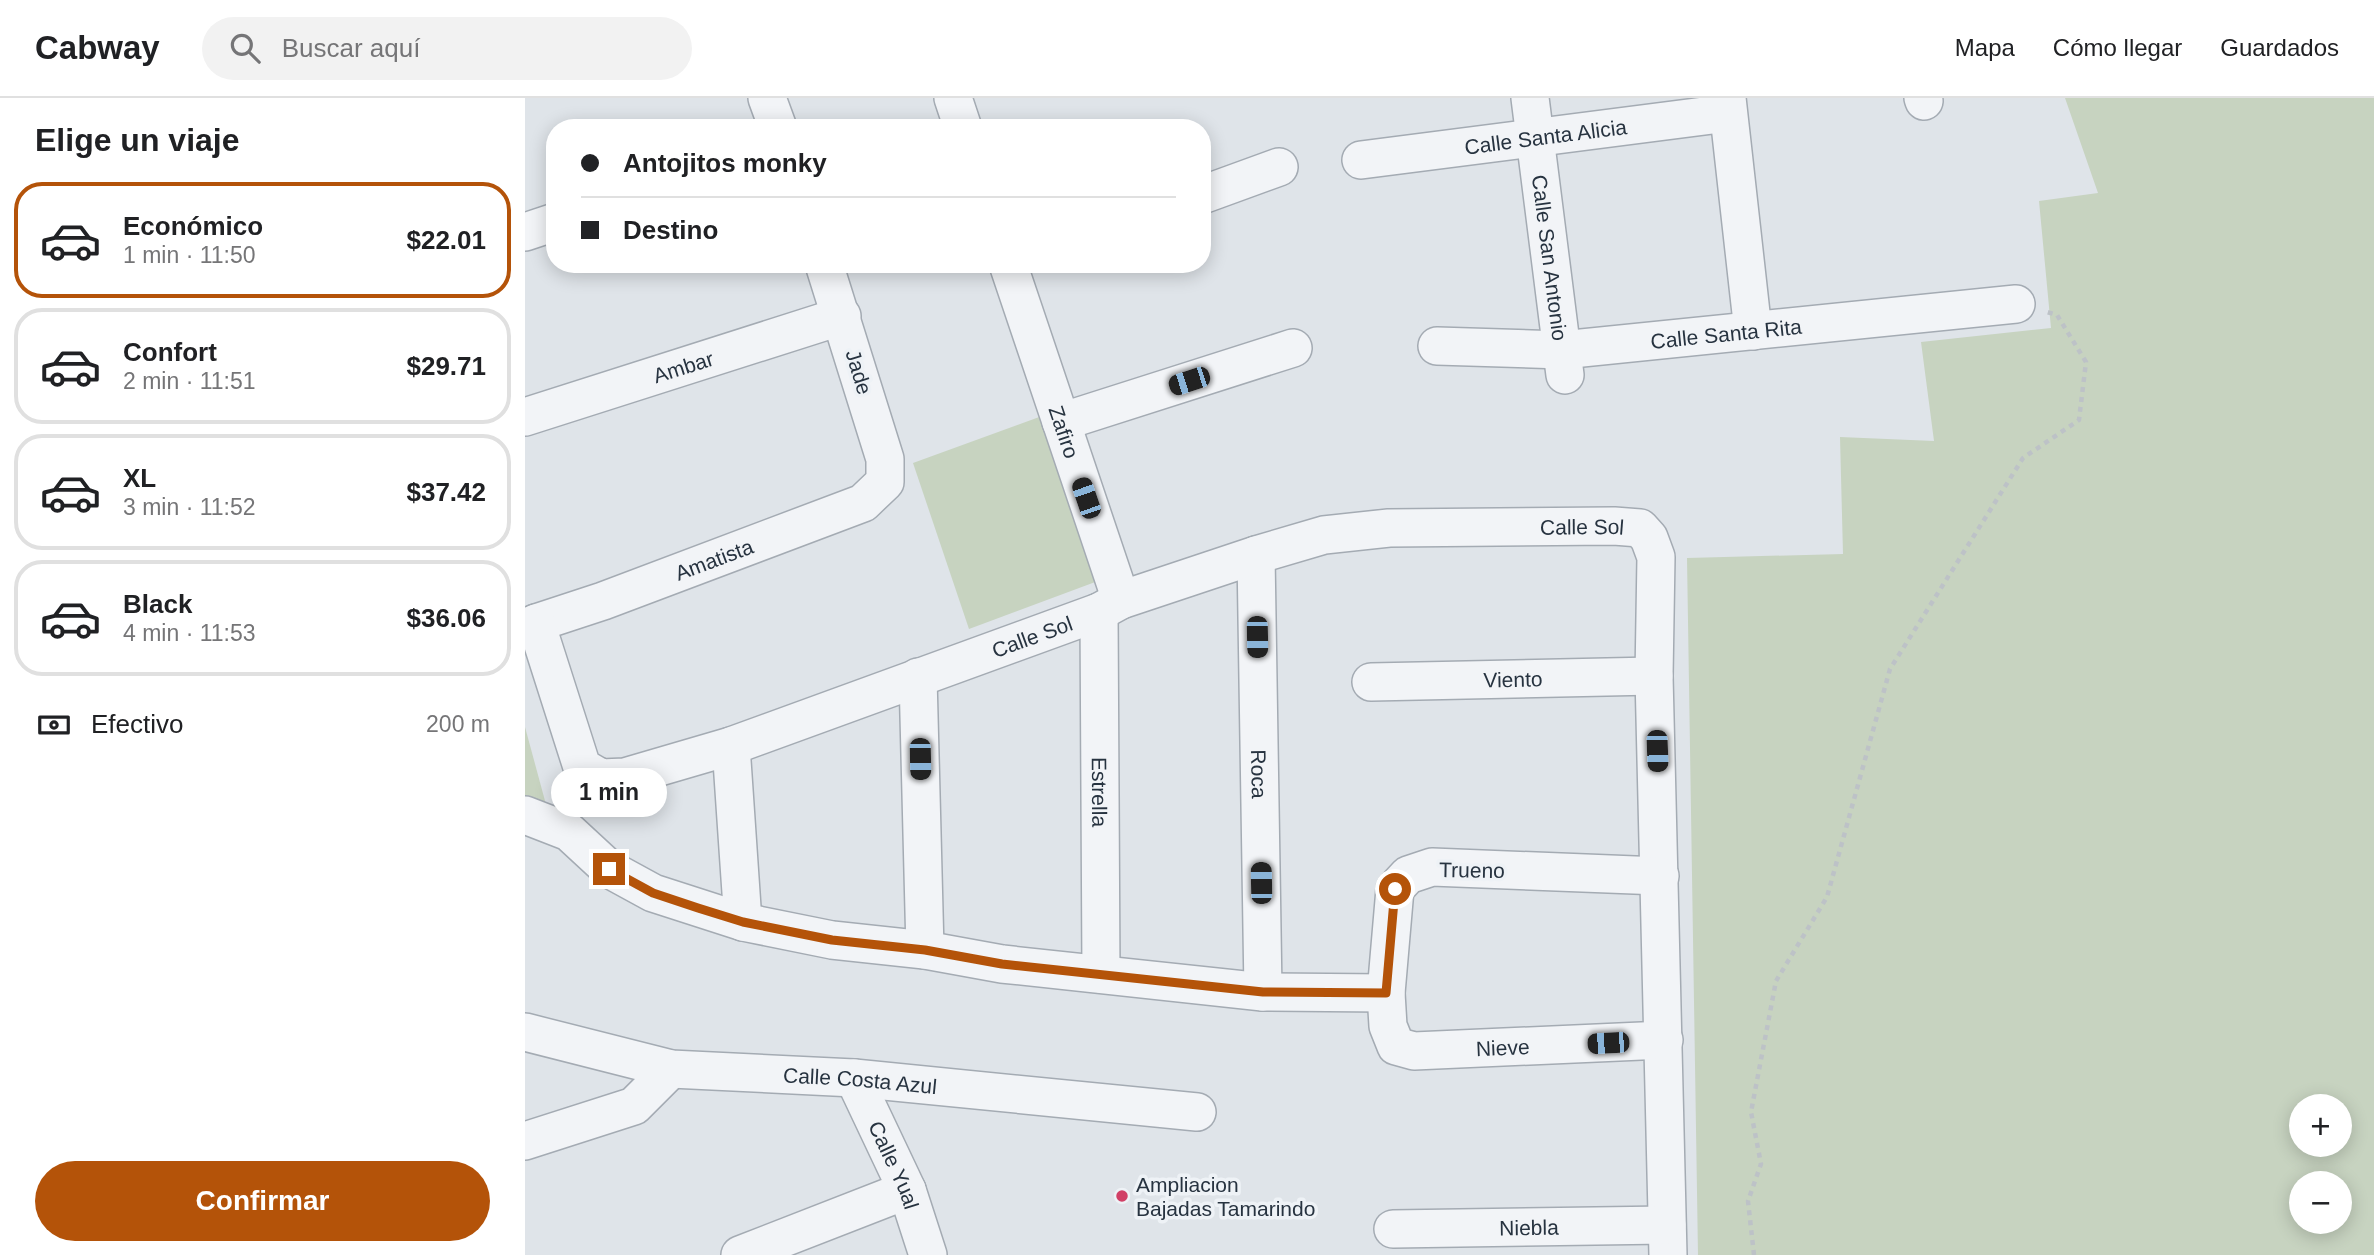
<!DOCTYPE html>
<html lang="es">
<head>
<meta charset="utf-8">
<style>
	:root { --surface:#fff; --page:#f2f2f2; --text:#202124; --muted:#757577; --line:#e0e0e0; --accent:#b45309 }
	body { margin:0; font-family:Helvetica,sans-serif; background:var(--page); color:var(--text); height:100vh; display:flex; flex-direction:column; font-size:26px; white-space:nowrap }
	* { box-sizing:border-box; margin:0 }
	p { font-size:23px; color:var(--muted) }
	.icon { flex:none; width:38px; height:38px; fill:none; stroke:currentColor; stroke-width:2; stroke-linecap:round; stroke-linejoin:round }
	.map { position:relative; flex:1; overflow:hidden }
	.details { display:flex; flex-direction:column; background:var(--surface); width:525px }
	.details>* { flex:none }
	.guide { position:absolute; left:21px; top:21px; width:665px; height:154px; border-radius:28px; box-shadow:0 4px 18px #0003; display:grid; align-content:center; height:154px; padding:0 35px; background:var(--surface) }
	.buttons { position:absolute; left:1764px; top:996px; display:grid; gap:14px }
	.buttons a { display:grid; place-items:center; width:63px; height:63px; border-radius:50%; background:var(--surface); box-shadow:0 4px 18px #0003; font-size:35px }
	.end { position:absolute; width:32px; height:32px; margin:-16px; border:9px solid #b45309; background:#fff; box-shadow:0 0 0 4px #fff }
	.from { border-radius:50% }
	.bubble { position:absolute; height:49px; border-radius:24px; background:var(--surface); box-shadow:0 4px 18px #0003; font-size:23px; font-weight:700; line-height:49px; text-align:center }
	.car { position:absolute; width:21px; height:42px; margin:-21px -10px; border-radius:9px; box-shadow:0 0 5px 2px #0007; background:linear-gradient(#222 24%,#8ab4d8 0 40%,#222 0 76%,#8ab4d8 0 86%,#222 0) }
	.guide b { display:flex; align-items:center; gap:24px; height:66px; font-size:26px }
	.guide b+b { border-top:2px solid var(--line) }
	.guide i { width:18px; height:18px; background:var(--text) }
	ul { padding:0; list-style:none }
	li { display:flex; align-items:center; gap:21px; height:116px; margin:0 14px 10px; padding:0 21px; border:4px solid var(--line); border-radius:28px }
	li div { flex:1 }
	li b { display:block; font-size:26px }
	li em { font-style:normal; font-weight:700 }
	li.selected { border-color:var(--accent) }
	li>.icon { width:63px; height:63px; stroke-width:1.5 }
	h2 { padding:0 35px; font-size:32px; line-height:84px }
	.pay { display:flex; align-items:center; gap:18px; height:77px; padding:0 35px; font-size:26px }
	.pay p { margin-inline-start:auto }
	.cta { display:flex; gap:14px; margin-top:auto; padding:14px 35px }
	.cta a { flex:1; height:80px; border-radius:42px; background:var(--accent); color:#fff; font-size:28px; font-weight:700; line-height:80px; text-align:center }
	header { display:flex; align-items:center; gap:42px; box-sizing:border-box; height:98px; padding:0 35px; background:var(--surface); border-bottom:2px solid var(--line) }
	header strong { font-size:33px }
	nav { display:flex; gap:38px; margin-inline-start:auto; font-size:24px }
	.search { width:490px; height:63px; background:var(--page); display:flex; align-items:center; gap:18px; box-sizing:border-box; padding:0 24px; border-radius:38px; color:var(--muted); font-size:26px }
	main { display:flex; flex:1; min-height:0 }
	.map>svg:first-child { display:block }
	.green { fill:#c7d3c0; fill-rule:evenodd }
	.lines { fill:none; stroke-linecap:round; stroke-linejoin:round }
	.minor-casing { stroke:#a4abb3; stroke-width:40 }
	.path { stroke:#bdc2c7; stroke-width:4.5; stroke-dasharray:5 5; stroke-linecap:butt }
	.minor { stroke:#f2f4f7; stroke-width:37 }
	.route { stroke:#b45309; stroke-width:9 }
	.poi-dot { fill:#d14066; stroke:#eef2f6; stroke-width:2.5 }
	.labels { text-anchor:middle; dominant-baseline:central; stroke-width:7; stroke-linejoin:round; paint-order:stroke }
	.street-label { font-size:21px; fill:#273340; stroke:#eef2f6 }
	.poi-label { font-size:21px; fill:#273340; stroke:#eef2f6; text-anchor:start }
</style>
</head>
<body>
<header>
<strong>Cabway</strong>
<div class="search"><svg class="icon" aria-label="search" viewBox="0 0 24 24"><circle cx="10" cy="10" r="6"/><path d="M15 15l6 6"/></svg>Buscar aquí</div>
<nav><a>Mapa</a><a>Cómo llegar</a><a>Guardados</a></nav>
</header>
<main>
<section class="details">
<h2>Elige un viaje</h2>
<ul>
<li class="selected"><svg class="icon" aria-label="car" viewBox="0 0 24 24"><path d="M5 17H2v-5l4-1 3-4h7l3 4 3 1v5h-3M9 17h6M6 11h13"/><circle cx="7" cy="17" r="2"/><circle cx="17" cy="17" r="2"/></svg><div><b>Económico</b><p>1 min · 11:50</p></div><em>$22.01</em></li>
<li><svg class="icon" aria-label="car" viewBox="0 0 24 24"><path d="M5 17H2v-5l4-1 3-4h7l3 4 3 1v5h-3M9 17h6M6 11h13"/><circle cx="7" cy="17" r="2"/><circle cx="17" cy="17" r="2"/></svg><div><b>Confort</b><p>2 min · 11:51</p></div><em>$29.71</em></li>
<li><svg class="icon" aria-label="car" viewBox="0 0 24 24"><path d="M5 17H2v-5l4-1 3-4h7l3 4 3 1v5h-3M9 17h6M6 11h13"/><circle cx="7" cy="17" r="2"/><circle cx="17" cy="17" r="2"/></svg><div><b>XL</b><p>3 min · 11:52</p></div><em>$37.42</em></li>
<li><svg class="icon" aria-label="car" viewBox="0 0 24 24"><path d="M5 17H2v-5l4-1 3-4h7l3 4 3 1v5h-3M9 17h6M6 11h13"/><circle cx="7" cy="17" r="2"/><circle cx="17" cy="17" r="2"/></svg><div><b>Black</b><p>4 min · 11:53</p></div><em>$36.06</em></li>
</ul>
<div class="pay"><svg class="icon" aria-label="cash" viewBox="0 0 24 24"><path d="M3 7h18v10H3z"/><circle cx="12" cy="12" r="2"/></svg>Efectivo<p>200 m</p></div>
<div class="cta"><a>Confirmar</a></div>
</section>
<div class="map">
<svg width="1849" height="1157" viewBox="0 0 1849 1157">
	<rect width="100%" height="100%" fill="#dfe4e9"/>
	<!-- green -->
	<g class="green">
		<path d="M1540 0H1849V1157H1173L1162 460 1318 456 1315 339 1409 343 1396 244 1526 230 1514 103 1573 95ZM1815 1008V1046H1776V1008ZM1815 1085V1124H1776V1085Z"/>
		<path d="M517 318 581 480 444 531 388 365Z"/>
		<path d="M0 629 26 725 0 713Z"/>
	</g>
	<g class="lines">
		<!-- minor casing -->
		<g class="minor-casing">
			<g id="minor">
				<path d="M242 0 253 30"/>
				<path d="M428 0 438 30"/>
				<path id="s1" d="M1005 0 1040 277"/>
				<path d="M1202 0 1228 233"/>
				<path d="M1398 0 1399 3"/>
				<path id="s2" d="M836 62 1203 15"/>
				<path d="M677 97 754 69"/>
				<path d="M0 134 30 124"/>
				<path id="s3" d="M483 166 596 502"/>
				<path id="s4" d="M912 248 1037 252 1491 206"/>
				<path id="s5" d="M0 319 317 218"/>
				<path d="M536 324 768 250"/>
				<path id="s6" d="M731 457 738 894"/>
				<path id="s7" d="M574 514 576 876"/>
				<path id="s8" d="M11 525 78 503 338 405 360 384V361L299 166"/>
				<path id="s9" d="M0 530 11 525 57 669 76 680 100 679 206 648 574 514 596 502 731 457 799 437 864 430 1089 428 1115 430 1124 440 1131 459 1129 578 1143 1157"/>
				<path d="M393 579 400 852"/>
				<path id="s10" d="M846 584 1129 578"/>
				<path d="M206 648 218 824"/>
				<path d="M0 717 44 734 84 771 128 795 218 824 307 842 400 852 477 866 738 894 861 895"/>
				<path id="s11" d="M1135 778 907 769 883 777 870 791 861 895 863 928 871 948 889 953 1139 942"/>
				<path id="s12" d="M0 934 146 971 329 980 672 1014"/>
				<path id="s13" d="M329 980 382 1092 403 1157"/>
				<path d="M0 1043 109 1008 146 971"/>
				<path id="s14" d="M868 1131 1142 1127"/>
				<path d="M215 1157 382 1092"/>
			</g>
		</g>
		<!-- path -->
		<path class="path" d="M1229 1157 1223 1103 1236 1066 1226 1014 1251 883 1302 799 1365 571 1498 360 1554 322 1561 264 1532 217 1522 214"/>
		<!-- minor -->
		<use href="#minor" class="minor"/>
	</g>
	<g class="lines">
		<!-- route -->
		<path class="route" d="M84 771 128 795 173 810 218 824 307 842 400 852 477 866 738 894 861 895 870 791"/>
	</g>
	<!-- markers -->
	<circle class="poi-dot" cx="597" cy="1098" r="7"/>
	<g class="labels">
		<!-- street labels -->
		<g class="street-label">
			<text stroke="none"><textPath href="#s2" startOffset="186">Calle Santa Alicia</textPath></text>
			<text stroke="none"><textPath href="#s1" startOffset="161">Calle San Antonio</textPath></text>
			<text stroke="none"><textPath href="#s4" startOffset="290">Calle Santa Rita</textPath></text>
			<text stroke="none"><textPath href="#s5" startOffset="166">Ambar</textPath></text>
			<text transform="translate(334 274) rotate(73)">Jade</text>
			<text stroke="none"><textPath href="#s3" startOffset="177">Zafiro</textPath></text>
			<text stroke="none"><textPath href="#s9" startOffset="1208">Calle Sol</textPath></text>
			<text stroke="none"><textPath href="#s8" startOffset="189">Amatista</textPath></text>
			<text stroke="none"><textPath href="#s9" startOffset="640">Calle Sol</textPath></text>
			<text stroke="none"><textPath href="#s10" startOffset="142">Viento</textPath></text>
			<text stroke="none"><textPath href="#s6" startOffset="219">Roca</textPath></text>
			<text stroke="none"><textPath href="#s7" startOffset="180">Estrella</textPath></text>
			<text transform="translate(947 772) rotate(1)">Trueno</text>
			<text stroke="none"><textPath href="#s11" startOffset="539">Nieve</textPath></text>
			<text stroke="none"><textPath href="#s12" startOffset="340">Calle Costa Azul</textPath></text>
			<text stroke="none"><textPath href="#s13" startOffset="96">Calle Yual</textPath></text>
			<text stroke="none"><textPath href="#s14" startOffset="136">Niebla</textPath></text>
		</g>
		<!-- poi labels -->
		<g class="poi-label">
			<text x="611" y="1086">Ampliacion<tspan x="611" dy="24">Bajadas Tamarindo</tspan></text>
		</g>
	</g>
</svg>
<div class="buttons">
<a>+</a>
<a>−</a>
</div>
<i class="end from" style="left:870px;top:791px"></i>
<i class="end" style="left:84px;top:771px"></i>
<div class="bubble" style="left:26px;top:670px;width:116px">1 min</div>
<i class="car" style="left:664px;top:283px;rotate:252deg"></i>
<i class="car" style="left:561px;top:400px;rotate:341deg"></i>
<i class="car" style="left:732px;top:539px;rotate:179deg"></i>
<i class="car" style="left:1132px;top:653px;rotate:178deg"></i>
<i class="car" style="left:395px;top:661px;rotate:179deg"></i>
<i class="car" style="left:736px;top:785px;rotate:359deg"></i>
<i class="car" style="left:1083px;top:945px;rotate:267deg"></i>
<div class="guide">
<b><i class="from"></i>Antojitos monky</b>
<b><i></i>Destino</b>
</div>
</div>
</main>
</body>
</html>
